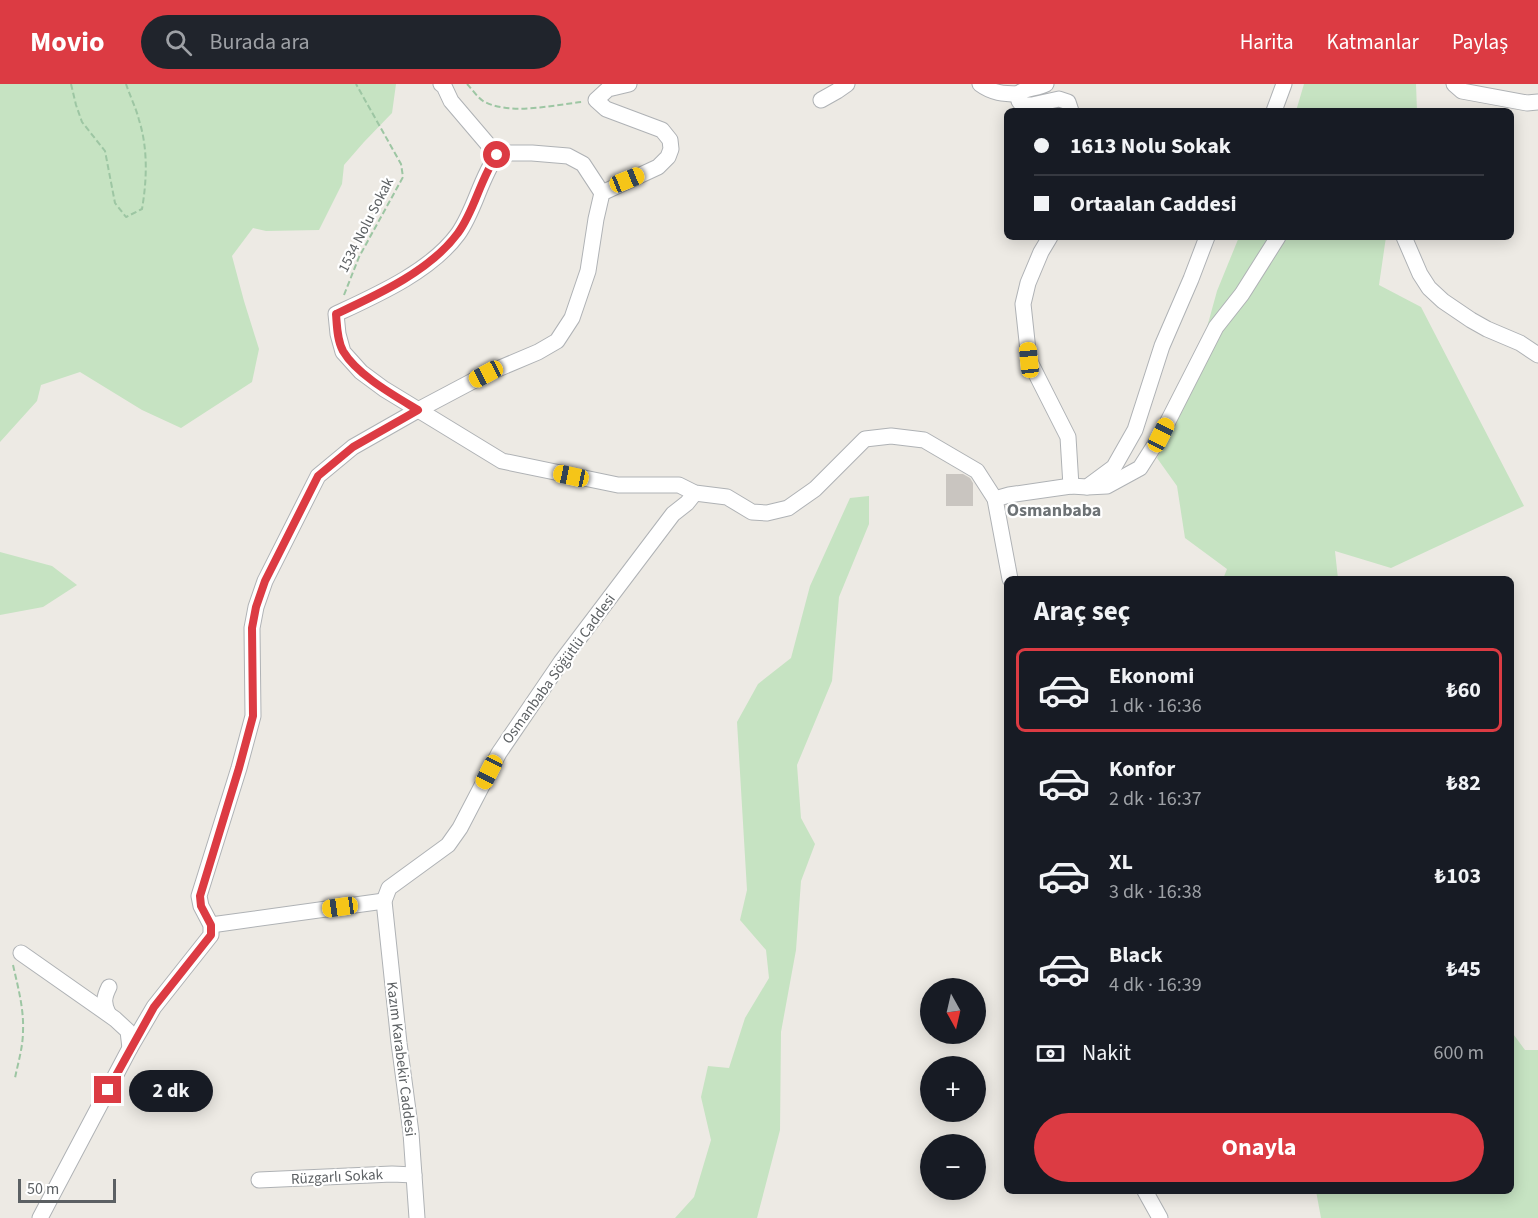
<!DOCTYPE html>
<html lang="tr">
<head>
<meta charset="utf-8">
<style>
	:root { --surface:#171b24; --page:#20242c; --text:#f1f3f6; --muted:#9ea1a6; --line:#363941; --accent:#dc3b43 }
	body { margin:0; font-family:"Source Sans 3",sans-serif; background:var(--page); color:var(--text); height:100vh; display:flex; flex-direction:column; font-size:22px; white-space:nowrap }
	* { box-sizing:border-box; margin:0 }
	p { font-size:20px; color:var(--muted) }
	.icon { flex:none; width:33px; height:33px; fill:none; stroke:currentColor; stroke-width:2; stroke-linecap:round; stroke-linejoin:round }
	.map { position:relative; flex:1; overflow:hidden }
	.drawer { position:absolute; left:1004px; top:492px; width:510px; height:618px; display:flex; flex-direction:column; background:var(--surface); border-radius:9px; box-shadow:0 3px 15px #0003 }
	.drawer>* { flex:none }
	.hud { position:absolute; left:1004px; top:24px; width:510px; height:132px; border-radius:9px; box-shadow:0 3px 15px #0003; display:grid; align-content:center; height:132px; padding:0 30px; background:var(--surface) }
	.needle { width:39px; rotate:172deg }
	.fabs { position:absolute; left:920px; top:894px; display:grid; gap:12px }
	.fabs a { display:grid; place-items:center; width:66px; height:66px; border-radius:50%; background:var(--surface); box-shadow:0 3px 15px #0003; font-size:30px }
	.scale { position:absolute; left:18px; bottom:15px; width:98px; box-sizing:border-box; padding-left:6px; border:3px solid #5c6063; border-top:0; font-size:16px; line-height:21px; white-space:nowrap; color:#5c6063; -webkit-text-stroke:4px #fff; paint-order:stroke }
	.end { position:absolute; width:27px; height:27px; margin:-14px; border:8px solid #dc3b43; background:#fff; box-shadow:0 0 0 3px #fff }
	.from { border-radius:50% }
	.bubble { position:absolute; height:42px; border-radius:21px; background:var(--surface); box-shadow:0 3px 15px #0003; font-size:20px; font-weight:700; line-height:42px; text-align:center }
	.car { position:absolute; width:18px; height:36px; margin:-18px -9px; border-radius:8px; box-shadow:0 0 4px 2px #0007; background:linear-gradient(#f5c518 24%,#345 0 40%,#f5c518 0 76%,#345 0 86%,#f5c518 0) }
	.hud b { display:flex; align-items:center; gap:21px; height:57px; font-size:22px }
	.hud b+b { border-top:2px solid var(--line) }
	.hud i { width:15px; height:15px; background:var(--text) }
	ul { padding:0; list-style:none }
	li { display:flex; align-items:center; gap:18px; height:84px; margin:0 12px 9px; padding:0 18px; border:3px solid transparent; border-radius:9px }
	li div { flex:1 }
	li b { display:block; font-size:22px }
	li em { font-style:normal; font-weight:700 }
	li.active { border-color:var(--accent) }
	li>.icon { width:54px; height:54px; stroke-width:1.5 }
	h2 { padding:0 30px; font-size:27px; line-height:72px }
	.pay { display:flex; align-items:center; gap:15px; height:66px; padding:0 30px; font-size:22px }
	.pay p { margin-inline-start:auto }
	.button { display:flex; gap:12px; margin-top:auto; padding:12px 30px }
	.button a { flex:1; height:69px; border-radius:36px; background:var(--accent); color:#fff; font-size:24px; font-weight:700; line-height:69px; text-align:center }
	header { display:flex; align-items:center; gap:36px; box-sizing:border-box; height:84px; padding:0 30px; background:var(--accent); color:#fff }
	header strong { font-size:28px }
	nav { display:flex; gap:33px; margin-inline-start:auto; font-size:21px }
	.search { width:420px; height:54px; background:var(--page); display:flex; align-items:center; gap:15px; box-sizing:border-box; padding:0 21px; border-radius:33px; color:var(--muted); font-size:22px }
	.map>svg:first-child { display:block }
	.green { fill:#c6e3c2 }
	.building { fill:#c9c5c0 }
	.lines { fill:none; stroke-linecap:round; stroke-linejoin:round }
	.minor-casing { stroke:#afb2b5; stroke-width:17 }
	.path { stroke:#9dc6a3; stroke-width:2; stroke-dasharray:6 3; stroke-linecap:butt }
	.minor { stroke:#fff; stroke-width:15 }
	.route { stroke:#dc3b43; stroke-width:8 }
	.labels { text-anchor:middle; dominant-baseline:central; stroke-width:4.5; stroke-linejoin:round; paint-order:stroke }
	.street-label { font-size:15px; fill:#5c6063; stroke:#fff }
	.quarter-label { font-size:18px; font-weight:bold; fill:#6d7275; stroke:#fff }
</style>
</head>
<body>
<header>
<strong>Movio</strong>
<div class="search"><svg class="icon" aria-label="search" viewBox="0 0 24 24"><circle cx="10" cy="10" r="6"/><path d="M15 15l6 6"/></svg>Burada ara</div>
<nav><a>Harita</a><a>Katmanlar</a><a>Paylaş</a></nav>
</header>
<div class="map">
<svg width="1538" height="1134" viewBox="0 0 1538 1134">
	<rect width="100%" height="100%" fill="#edeae4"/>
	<!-- green -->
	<g class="green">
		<path d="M0 0H396L392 29 364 58 344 81 342 100 319 146 266 147 253 144 232 172 244 217 259 265 252 298 181 344 142 326 80 288 41 301 37 317 0 358Z"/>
		<path d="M1304 0H1416L1417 27H1296Z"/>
		<path d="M1239 153H1386L1379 201 1421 223 1524 422 1391 484 1335 467 1338 495H1223L1227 485 1185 454 1177 402 1157 374 1173 344 1195 287 1217 207Z"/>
		<path d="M869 412V440L839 513 832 597 797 681 801 734 815 760 801 797 796 866 781 948 780 1046 757 1134H675L694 1113 711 1056 701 1013 708 982 729 984 745 934 769 894 766 866 740 836 747 806 737 638 758 600 791 574 810 502 850 414Z"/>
		<path d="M0 468 52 482 77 501 43 523 0 531Z"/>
		<path d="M1511 947 1525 966H1538V1134H1321L1316 1107H1510Z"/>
	</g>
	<!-- building -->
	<path class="building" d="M946 390H963L970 394 973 399V422H946Z"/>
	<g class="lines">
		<!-- minor casing -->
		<g class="minor-casing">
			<g id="minor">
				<path d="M441 0 444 2 451 17 497 71"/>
				<path d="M980 0C992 9 1004 10 1018 10"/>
				<path d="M1046 0C1037 5 1025 3 1018 10L1019 17 1022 21H1032L1059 15 1068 18 1071 27"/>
				<path d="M1454 0 1462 7 1527 19 1538 18"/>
				<path d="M821 16 837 7 847 0"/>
				<path d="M1274 27 1284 0"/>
				<path d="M602 109 583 80 568 72 532 69H505L497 71C480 95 475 126 458 150 431 187 377 211 336 230L338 250 343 268 361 288 384 305 502 377 618 401H679L695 409 727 413 752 428 767 429 788 424 815 405 865 355 891 352 924 356 977 387 995 415 1010 495"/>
				<path d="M1050 153 1041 168 1028 199 1023 220 1029 276 1068 353 1071 402"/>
				<path d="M1404 153 1420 190 1429 204 1443 217 1471 236 1487 245 1520 259 1538 271"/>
				<path d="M1087 403 1107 402 1140 384 1161 351 1216 243 1242 210 1278 153"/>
				<path d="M995 415 1009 411 1071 402 1087 403 1114 383 1135 346 1162 262 1191 195 1207 153"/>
				<path d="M211 841 384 817"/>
				<path d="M21 869 115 935 128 947 130 964"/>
				<path d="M108 929C103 919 104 913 109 903"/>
				<path d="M259 1096 392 1090 414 1091"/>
				<path d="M1145 1107 1160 1134"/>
				<path d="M40 1134 130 964 154 923 211 851V841L201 822 199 812 239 684 253 632 252 544 256 523 265 497 318 392 353 363 418 326 486 290 538 268 557 257 572 234 588 187 596 135 602 109 658 83 668 73 671 65 670 56 662 46 606 25 596 16 608 5 629 0"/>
				<path d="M417 1134 411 1049 399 959 384 817 389 804 448 761 460 744 499 669 561 578 673 430 687 419 695 409"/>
			</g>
		</g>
		<!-- path -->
		<g class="path">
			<path d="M71 0 76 21 82 38 105 67 115 119 126 133 142 125C147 96 148 64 139 36 136 24 130 12 126 0"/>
			<path d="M467 0C472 5 477 13 483 17 510 32 552 21 582 18"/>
			<path d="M344 211 359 173 403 93 401 80 356 0"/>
			<path d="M13 881C18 903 24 925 23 947 23 963 18 979 15 994"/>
		</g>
		<!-- minor -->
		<use href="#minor" class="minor"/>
	</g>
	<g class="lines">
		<!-- route -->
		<path class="route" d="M108 1006 154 923 211 851V841L201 822 200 812 239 684 253 632 252 544 256 523 265 497 318 392 353 363 418 326C395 312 357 291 343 267 337 256 337 242 336 230 377 211 430 187 458 149 475 126 480 95 497 71"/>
	</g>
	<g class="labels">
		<!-- street labels -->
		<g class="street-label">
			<text transform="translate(366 141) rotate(-63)">1534 Nolu Sokak</text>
			<text transform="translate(559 585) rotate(-54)">Osmanbaba Söğütlü Caddesi</text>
			<text transform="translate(401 975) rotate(83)">Kazım Karabekir Caddesi</text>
			<text transform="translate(337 1093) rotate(-3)">Rüzgarlı Sokak</text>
		</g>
		<!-- quarter labels -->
		<g class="quarter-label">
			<text x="1054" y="426">Osmanbaba</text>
		</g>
	</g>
</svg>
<div class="fabs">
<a><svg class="needle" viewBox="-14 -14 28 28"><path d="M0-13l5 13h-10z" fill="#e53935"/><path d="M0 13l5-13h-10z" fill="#9ea1a6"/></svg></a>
<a>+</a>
<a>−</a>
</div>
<div class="scale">50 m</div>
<i class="end from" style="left:497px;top:71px"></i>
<i class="end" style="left:108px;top:1006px"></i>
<div class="bubble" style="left:129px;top:986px;width:84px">2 dk</div>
<i class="car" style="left:627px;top:96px;rotate:68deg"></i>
<i class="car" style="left:1029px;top:276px;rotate:354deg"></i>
<i class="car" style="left:486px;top:290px;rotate:242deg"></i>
<i class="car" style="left:1161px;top:351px;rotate:27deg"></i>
<i class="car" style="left:571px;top:392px;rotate:282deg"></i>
<i class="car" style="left:489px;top:688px;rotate:207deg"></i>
<i class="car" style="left:340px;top:823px;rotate:262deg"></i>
<div class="hud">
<b><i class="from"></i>1613 Nolu Sokak</b>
<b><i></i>Ortaalan Caddesi</b>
</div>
<section class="drawer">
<h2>Araç seç</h2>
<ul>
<li class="active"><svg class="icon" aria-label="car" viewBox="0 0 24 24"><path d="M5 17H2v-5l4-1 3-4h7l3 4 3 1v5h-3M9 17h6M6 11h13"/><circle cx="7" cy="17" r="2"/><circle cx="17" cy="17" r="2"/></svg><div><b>Ekonomi</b><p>1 dk · 16:36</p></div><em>₺60</em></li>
<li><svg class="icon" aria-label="car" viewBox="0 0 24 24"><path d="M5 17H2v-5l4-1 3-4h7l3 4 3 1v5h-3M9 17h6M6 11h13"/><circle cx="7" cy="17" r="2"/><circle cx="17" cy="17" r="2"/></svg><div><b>Konfor</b><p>2 dk · 16:37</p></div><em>₺82</em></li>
<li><svg class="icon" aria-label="car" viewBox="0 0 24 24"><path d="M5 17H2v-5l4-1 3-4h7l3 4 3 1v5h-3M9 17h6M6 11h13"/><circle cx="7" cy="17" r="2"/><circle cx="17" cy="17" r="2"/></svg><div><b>XL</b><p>3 dk · 16:38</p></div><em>₺103</em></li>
<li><svg class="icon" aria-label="car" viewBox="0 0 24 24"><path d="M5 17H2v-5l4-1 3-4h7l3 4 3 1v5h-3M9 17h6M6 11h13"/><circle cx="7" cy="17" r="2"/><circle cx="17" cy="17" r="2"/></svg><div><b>Black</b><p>4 dk · 16:39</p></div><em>₺45</em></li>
</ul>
<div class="pay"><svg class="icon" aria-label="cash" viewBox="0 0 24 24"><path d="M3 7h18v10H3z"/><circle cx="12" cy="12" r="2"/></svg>Nakit<p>600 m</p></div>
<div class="button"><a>Onayla</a></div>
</section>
</div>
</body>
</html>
